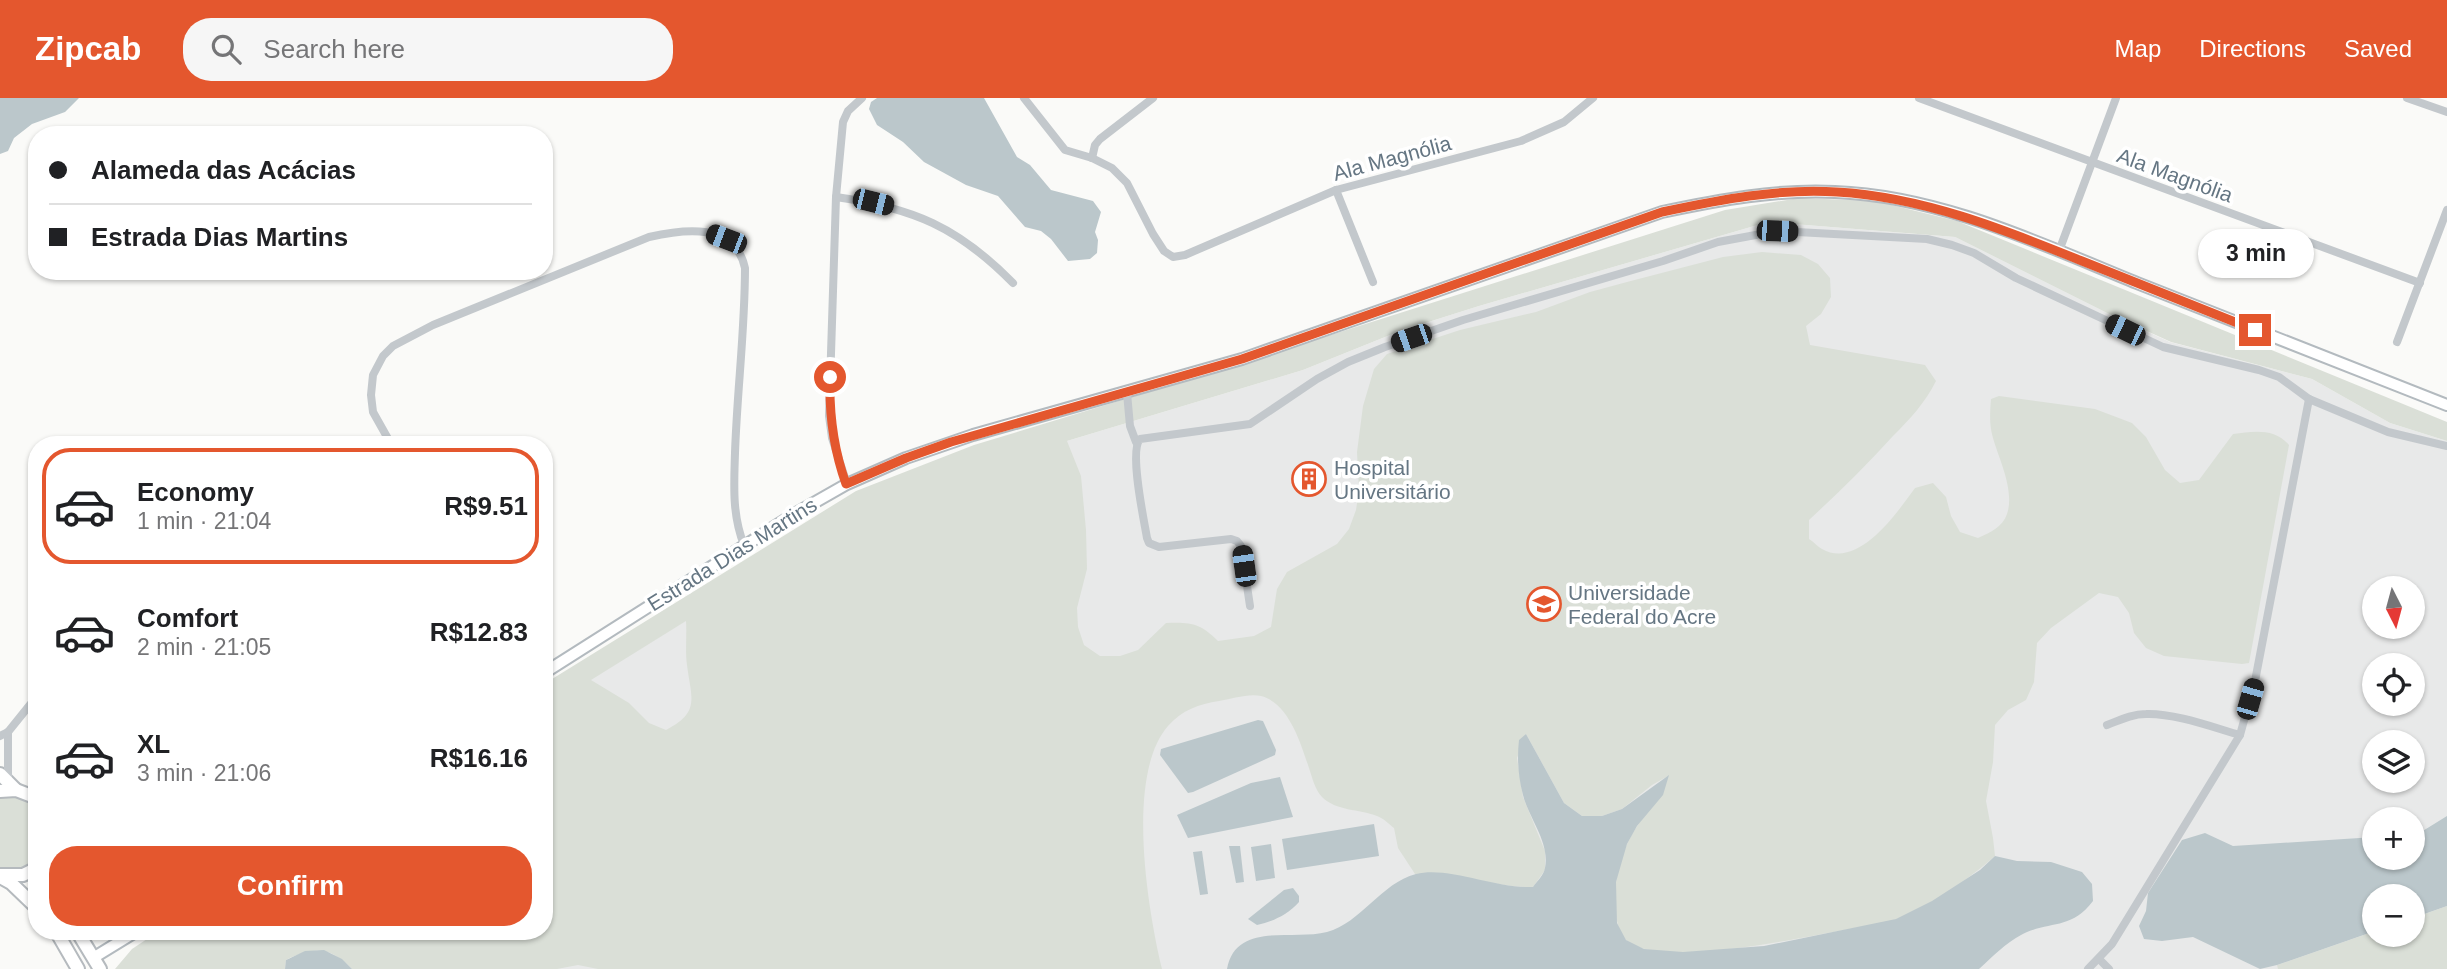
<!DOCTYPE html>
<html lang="en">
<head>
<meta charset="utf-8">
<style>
	:root { --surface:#fff; --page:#f6f6f6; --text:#202124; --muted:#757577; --line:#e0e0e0; --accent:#e4572e }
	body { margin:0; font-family:Helvetica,sans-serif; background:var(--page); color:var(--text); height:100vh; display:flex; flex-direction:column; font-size:26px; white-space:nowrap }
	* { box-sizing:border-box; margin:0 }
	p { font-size:23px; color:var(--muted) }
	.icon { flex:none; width:38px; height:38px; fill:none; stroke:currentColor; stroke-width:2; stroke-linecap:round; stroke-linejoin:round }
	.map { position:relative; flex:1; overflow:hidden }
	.panel { position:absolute; left:28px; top:338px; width:525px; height:504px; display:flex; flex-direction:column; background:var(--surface); border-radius:28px; box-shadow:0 2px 5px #0004 }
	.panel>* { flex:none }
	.banner { position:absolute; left:28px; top:28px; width:525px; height:154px; border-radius:28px; box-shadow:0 2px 5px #0004; display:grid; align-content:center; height:154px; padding:0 21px; background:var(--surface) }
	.needle { width:46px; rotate:174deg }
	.tools { position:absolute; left:2362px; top:478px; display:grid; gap:14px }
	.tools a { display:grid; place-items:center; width:63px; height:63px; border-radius:50%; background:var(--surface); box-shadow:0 2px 5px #0004; font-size:35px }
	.end { position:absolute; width:32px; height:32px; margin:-16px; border:9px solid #e4572e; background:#fff; box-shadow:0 0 0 4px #fff }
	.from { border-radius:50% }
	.bubble { position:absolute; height:49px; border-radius:24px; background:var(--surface); box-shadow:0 2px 5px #0004; font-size:23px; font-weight:700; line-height:49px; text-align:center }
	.car { position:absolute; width:21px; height:42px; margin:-21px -10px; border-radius:9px; box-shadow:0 0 5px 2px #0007; background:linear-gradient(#222 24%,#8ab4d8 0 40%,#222 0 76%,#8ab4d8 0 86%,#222 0) }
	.banner b { display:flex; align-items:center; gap:24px; height:66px; font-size:26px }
	.banner b+b { border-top:2px solid var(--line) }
	.banner i { width:18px; height:18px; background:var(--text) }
	ul { padding:12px 0 0; list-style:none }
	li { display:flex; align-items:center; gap:21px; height:116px; margin:0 14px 10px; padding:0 7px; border:4px solid transparent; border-radius:28px }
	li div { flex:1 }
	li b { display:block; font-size:26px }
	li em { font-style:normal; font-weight:700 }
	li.current { border-color:var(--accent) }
	li>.icon { width:63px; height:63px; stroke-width:1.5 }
	.button { display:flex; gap:14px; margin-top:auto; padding:14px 21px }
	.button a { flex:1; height:80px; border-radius:28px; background:var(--accent); color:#fff; font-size:28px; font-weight:700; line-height:80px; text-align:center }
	header { display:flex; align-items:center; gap:42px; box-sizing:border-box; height:98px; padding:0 35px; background:var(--accent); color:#fff }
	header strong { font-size:33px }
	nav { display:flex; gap:38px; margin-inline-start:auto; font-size:24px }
	.search { width:490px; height:63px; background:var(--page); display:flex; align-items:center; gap:18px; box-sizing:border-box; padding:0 24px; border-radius:28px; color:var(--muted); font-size:26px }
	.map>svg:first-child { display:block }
	.built { fill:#e8e9e9; fill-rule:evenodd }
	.green { fill:#dadfd7; fill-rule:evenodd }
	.water { fill:#bbc7cb }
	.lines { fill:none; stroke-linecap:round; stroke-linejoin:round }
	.secondary-casing { stroke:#b3babf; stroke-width:14 }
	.primary-casing { stroke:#b5babe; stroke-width:16 }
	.street { stroke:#c3c8cc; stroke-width:8 }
	.secondary { stroke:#fff; stroke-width:10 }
	.primary { stroke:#fff; stroke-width:12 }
	.route { stroke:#e4572e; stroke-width:9 }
	.labels { text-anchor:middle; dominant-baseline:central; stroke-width:7; stroke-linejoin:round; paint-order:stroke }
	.street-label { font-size:21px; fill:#657683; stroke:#fff }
	.poi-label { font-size:21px; fill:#657683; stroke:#fff; text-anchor:start }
</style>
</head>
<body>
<header>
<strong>Zipcab</strong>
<div class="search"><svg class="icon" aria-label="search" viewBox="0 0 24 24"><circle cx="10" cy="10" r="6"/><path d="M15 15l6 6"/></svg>Search here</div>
<nav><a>Map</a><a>Directions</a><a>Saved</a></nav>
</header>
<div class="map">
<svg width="2447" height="871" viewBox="0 0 2447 871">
	<rect width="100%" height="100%" fill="#fafaf8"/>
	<!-- built -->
	<path class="built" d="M1768 124 1955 139 2109 216 2170 244 2312 281 2390 325 2447 343V808L2413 820V798H2375V833L2278 867V871H206L544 833V610L765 474 1067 343 1303 272 1400 233 1479 208ZM2375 490H2413V528H2375ZM2375 567H2413V606H2375ZM2375 644H2413V682H2375ZM2375 721H2413V760H2375Z"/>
	<!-- green -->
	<g class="green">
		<path d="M1799 100 1875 103 1957 123 2447 324V343L2390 325 2312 281 2171 244 2109 216 1955 139 1768 124 1479 208 1400 233 1303 272 1067 343 1081 378 1086 432 1087 471 1077 510 1078 529 1084 547 1100 558H1120L1138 552 1166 525C1191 524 1200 525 1218 543L1254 538 1271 529 1277 491 1287 474 1337 446 1349 431 1356 412 1359 392 1357 354 1363 308 1374 271 1387 256 1460 232 1536 214 1590 194 1627 184 1723 159 1762 154 1801 157 1818 166 1830 180 1831 199 1821 216 1806 228 1810 247 1925 267 1936 283C1925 305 1910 321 1893 338 1866 368 1838 395 1809 422V441C1814 444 1818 449 1822 451 1859 472 1898 413 1915 390L1933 385 1946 399 1951 418 1960 434 1978 440C1989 435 2003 429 2007 416 2015 393 1999 361 1993 340 1989 327 1990 315 1991 301L1999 298 2095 311 2132 325 2146 339 2165 372 2180 385 2199 382 2233 336C2254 333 2275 330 2289 347L2249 565 2242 566 2164 558 2146 550 2134 535 2129 515 2118 499 2099 495 2051 530 2037 545 2034 584 2026 602 2008 612 1995 627 1993 664 1986 703 1993 740 1995 758C1972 779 1925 811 1897 821 1878 827 1858 829 1839 833 1799 840 1656 871 1626 842 1622 838 1618 828 1617 823 1610 792 1620 752 1638 727 1652 706 1661 704 1668 678L1652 687 1622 711 1602 718H1582L1564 705 1526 636 1517 660 1520 679 1523 699 1545 753V772L1533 789C1493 790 1455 772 1415 776L1398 750 1394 730C1389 726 1383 720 1377 718 1359 711 1336 713 1322 699 1315 692 1312 679 1309 670 1301 646 1289 605 1261 598 1249 595 1231 601 1219 603 1199 606 1182 612 1168 628 1125 677 1148 813 1162 871H598L578 867 557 871H352C330 848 313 849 286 862L285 871H115L132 851 159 833H544V586L856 393 974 347 1201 278 1725 112ZM686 523C687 537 685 553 687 567 691 600 701 614 666 632L649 625 629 605 591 582Z"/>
		<path d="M15 698 27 701 37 708V764L26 771 0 772V700Z"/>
		<path d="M2447 808V871H2278L2277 867 2375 833V836H2413V820Z"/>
	</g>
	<!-- water -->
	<g class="water">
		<path d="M0 0H79L65 14 32 26 14 40 8 53 0 56Z"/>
		<path d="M877 0H984L1017 59 1030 67 1051 92 1093 103 1101 114 1095 134 1098 142 1097 155 1090 161 1068 163 1051 141 1041 133 1025 129 998 98 966 87 924 64 903 44 877 27 869 11 871 4Z"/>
		<path d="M1258 622 1263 623 1276 652 1275 657 1193 694 1188 695 1160 657 1161 651Z"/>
		<path d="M1526 636 1564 705 1582 718H1602L1622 711 1669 677 1663 697 1637 728 1627 746 1616 784 1617 825 1626 842 1644 851 1683 854 1764 848 1896 821 1932 803 1980 772 1995 758 2017 763 2051 764 2082 774 2092 786 2093 803C2070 833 2049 822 2021 837 2006 845 1992 859 1979 871H1227C1236 823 1292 843 1327 834 1361 825 1381 785 1416 776 1449 768 1496 791 1533 789 1537 783 1544 777 1545 770 1550 744 1529 721 1523 697 1518 678 1517 660 1519 642Z"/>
		<path d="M1280 679 1293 719 1188 740 1177 717 1251 685Z"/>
		<path d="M2447 718V808L2413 820V798H2375V833L2277 867 2260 871 2193 839 2162 843 2144 841 2139 828 2146 813 2148 795 2182 742 2205 735 2233 748 2375 739V760H2413V739Z"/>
		<path d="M1374 726 1379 758 1287 772 1282 741Z"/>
		<path d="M1271 746 1275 780 1256 783 1251 749Z"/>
		<path d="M1229 748H1240L1244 784 1236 785Z"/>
		<path d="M1202 753 1208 796 1200 797 1193 754Z"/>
		<path d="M1293 790 1299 798V804C1287 817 1274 823 1257 827L1248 821 1284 792Z"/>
		<path d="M324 852 342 861 352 871H285L286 862 305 853Z"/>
	</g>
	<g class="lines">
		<!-- secondary casing -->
		<g class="secondary-casing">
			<g id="secondary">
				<path d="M544 575 796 415 847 386 906 360 973 337 1242 261 1662 114C1719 102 1777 91 1835 94 1941 98 2041 146 2137 185 2240 226 2343 267 2447 307"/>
				<path d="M93 860 137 833"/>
			</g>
		</g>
		<!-- primary casing -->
		<g class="primary-casing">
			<g id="primary">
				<path d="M0 676 16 692"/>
				<path d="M0 693 16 692 37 700"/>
				<path d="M0 777H23L37 770"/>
				<path d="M0 779 11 785 37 810"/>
				<path d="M56 833 78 871"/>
				<path d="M77 833 100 871"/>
			</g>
		</g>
		<!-- street -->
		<g class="street">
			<path d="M1024 0 1065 52 1092 60 1112 70 1127 85 1153 136 1164 153 1173 159 1185 157 1336 92 1521 43 1564 24 1593 0"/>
			<path d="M1919 0 2420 185"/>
			<path d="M2407 0 2447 14"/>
			<path d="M1092 60 1095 47 1100 41 1153 0"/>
			<path d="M1336 92 1373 184"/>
			<path d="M836 99C913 110 958 129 1013 185"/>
			<path d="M2059 153 2116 0"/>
			<path d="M2397 244 2447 112"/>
			<path d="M1127 295 1130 328 1136 344"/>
			<path d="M391 346 373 314 371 297 373 277 383 258 393 248 433 227 649 139C684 131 735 124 745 170 745 232 737 294 735 355 734 387 732 417 744 447"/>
			<path d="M847 386 832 340 829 318 836 99 843 24 848 13 862 0"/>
			<path d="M1250 508 1241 448 1237 443 1231 441 1159 449 1149 445 1147 440C1144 422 1129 353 1140 341L1250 326 1317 281 1348 264 1385 249 1463 222 1663 163 1718 144 1777 133 1927 141 1952 147 1974 155 2016 180 2163 249 2259 272 2279 279 2309 301 2388 334 2447 348"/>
			<path d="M2107 627C2120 622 2132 616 2146 616 2174 615 2212 629 2240 637"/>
			<path d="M8 634V685"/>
			<path d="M0 638 8 634 37 598"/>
			<path d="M2099 861 2109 871"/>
			<path d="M2088 871 2112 846 2240 637 2255 583 2309 301"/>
		</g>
		<!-- secondary -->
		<use href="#secondary" class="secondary"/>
		<!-- primary -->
		<use href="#primary" class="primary"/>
	</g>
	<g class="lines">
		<!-- route -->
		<path class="route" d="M830 279C829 317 833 350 846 386L906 360 951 344 1242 261 1662 114C1719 102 1779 90 1837 94 1923 99 2003 131 2082 163 2140 186 2198 209 2255 232"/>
	</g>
	<!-- icons -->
	<defs>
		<g id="building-ring" transform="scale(1.75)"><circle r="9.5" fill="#fff" stroke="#e4572e" stroke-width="1.5"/><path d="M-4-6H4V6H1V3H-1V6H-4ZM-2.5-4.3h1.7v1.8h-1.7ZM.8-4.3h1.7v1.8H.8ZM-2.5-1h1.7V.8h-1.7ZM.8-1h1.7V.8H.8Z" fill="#e4572e"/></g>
		<g id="university-ring" transform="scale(1.75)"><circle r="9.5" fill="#fff" stroke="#e4572e" stroke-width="1.5"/><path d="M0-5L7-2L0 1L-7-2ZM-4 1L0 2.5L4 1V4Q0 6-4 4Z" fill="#e4572e"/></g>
	</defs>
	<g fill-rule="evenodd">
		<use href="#building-ring" x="1309" y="381"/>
		<use href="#university-ring" x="1544" y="506"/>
	</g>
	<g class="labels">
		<!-- street labels -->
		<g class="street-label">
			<text transform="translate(1392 60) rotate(-15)">Ala Magnólia</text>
			<text transform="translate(2175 77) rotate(20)">Ala Magnólia</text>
			<text transform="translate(732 456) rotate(-32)">Estrada Dias Martins</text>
		</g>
		<!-- poi labels -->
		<g class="poi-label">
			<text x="1334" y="369">Hospital<tspan x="1334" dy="24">Universitário</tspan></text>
			<text x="1568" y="494">Universidade<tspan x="1568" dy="24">Federal do Acre</tspan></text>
		</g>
	</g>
</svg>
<div class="tools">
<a><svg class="needle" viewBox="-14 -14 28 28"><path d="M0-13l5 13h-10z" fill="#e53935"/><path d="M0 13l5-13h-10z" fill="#757577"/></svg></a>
<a><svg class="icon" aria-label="locate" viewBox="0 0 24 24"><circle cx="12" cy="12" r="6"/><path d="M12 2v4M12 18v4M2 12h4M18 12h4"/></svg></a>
<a><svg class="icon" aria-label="layers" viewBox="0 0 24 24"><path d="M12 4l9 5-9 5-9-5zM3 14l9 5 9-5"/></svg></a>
<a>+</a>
<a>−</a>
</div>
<i class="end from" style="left:830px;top:279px"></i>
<i class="end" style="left:2255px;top:232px"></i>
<div class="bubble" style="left:2198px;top:131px;width:116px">3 min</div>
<i class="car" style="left:873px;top:104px;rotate:104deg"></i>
<i class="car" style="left:1777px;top:133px;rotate:92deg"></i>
<i class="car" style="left:726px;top:141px;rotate:291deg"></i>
<i class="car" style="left:2125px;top:232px;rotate:296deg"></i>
<i class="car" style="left:1411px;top:240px;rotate:251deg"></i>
<i class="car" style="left:1244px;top:468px;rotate:352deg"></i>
<i class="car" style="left:2250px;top:601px;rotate:16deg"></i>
<div class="banner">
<b><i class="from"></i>Alameda das Acácias</b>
<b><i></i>Estrada Dias Martins</b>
</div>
<section class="panel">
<ul>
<li class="current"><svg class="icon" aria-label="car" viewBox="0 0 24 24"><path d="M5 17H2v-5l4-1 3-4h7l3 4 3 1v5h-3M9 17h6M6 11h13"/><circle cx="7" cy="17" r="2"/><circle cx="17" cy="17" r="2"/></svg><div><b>Economy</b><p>1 min · 21:04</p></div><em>R$9.51</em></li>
<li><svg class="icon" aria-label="car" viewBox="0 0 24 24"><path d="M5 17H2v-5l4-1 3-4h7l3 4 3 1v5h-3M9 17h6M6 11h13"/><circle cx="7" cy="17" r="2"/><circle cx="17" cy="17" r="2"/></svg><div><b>Comfort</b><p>2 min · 21:05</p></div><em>R$12.83</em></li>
<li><svg class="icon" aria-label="car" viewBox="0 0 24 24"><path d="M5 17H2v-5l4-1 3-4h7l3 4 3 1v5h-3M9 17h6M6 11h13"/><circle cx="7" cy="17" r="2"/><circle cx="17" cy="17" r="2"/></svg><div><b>XL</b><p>3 min · 21:06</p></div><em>R$16.16</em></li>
</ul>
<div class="button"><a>Confirm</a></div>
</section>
</div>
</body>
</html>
